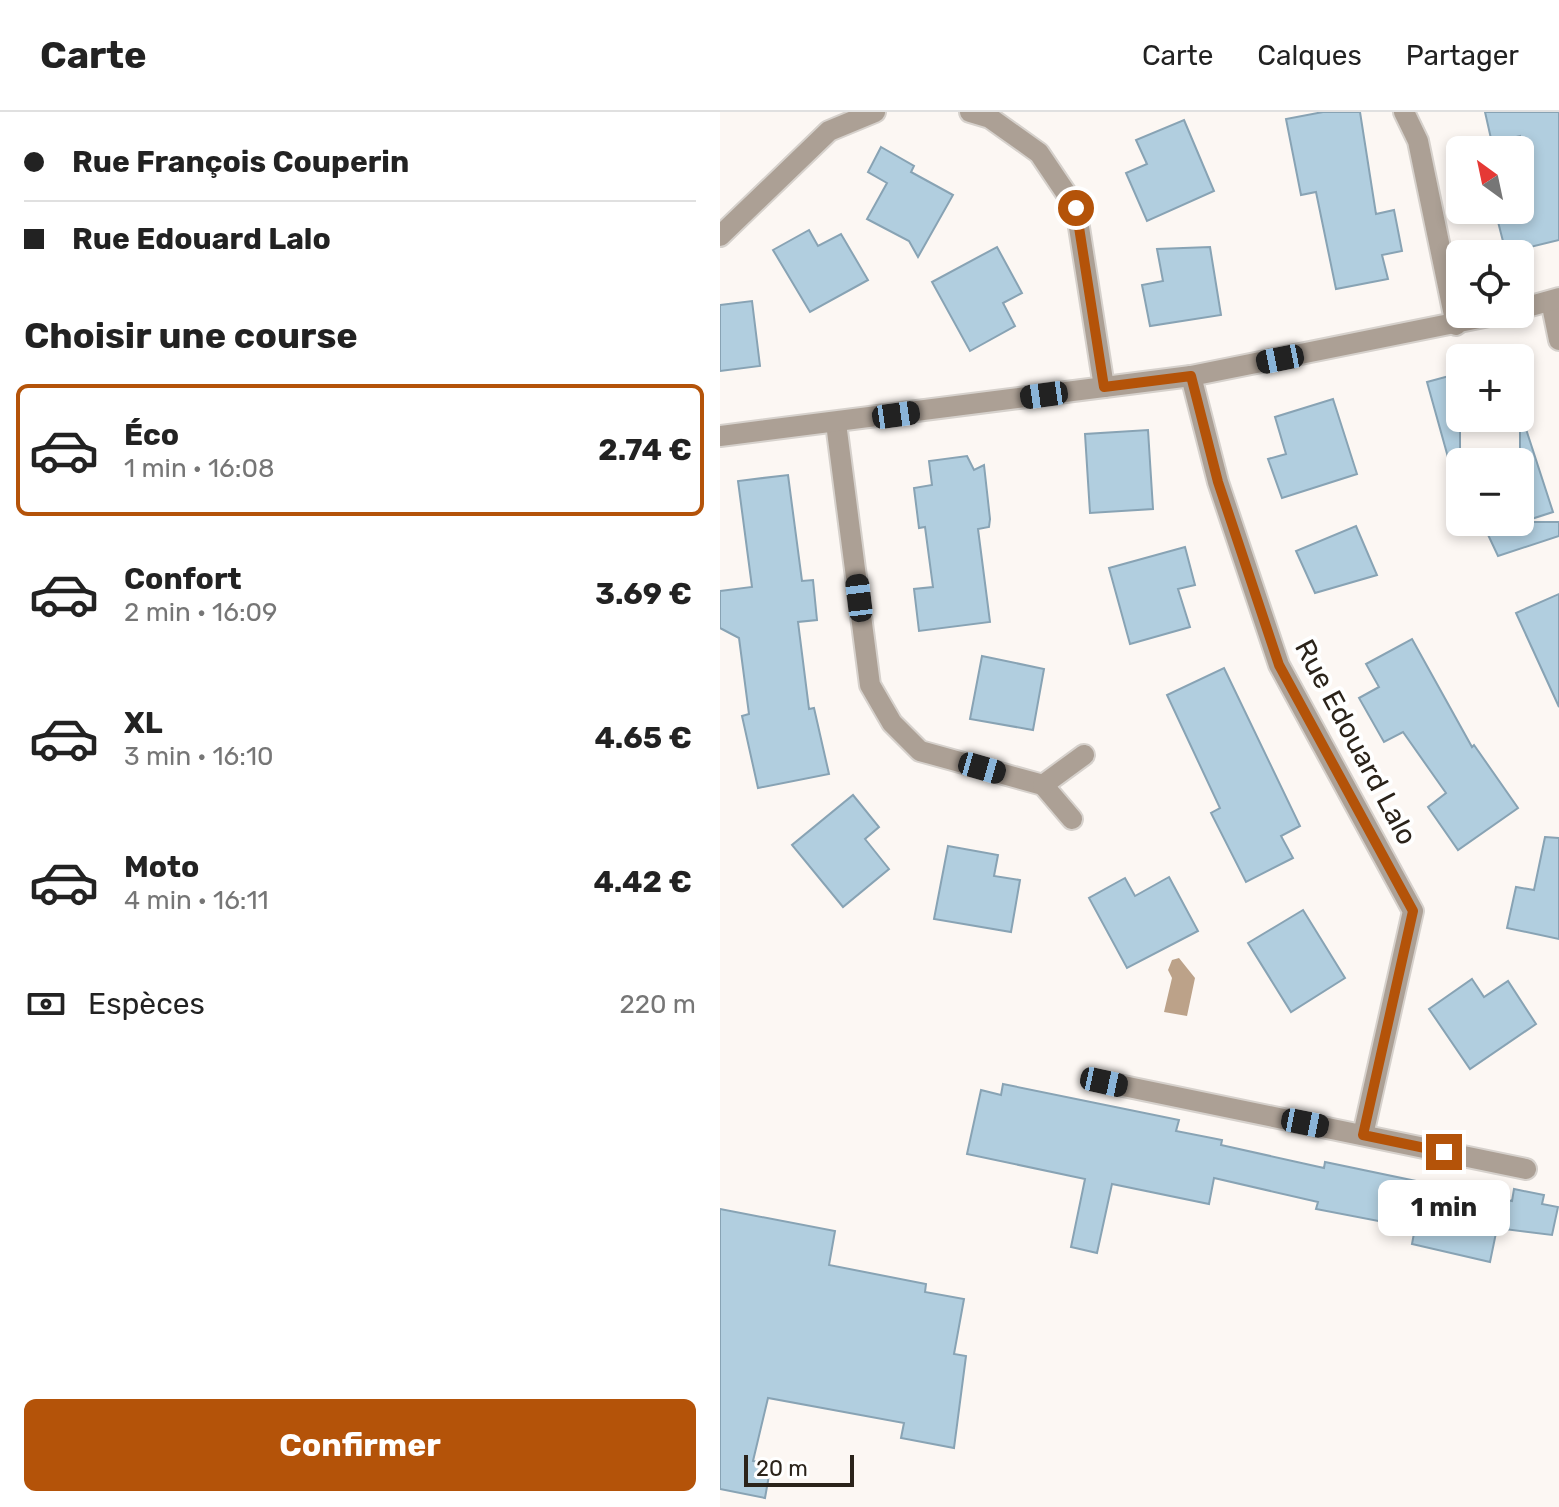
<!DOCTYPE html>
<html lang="fr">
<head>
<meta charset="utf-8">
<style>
	:root { --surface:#fff; --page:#f6f6f6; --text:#222; --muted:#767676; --line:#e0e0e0; --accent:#b45309 }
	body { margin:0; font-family:Rubik,sans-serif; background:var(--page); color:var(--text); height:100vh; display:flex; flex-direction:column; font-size:30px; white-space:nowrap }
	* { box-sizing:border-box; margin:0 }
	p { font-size:26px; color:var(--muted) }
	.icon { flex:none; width:44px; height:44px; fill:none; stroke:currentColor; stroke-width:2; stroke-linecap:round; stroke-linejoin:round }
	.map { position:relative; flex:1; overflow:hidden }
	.drawer { display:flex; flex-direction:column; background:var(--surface); width:720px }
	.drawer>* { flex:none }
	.guide { display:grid; align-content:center; height:176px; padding:0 24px; background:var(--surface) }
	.needle { width:52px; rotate:327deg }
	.tools { position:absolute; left:726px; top:24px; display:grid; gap:16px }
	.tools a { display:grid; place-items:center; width:88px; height:88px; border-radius:12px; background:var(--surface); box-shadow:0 4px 12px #0003; font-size:40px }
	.scale { position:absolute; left:24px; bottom:20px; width:110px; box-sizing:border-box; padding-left:8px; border:4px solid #2b231a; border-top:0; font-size:22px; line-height:28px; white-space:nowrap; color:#2b231a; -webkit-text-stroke:6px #fff; paint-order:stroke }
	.end { position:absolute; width:36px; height:36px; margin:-18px; border:10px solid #b45309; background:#fff; box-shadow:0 0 0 4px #fff }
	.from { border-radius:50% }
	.bubble { position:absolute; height:56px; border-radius:12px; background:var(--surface); box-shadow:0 4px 12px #0003; font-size:26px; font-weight:700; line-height:56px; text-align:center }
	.car { position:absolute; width:24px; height:48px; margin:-24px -12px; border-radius:10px; box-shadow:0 0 6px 2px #0007; background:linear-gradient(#222 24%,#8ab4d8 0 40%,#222 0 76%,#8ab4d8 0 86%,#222 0) }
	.guide b { display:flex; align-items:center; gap:28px; height:76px; font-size:30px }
	.guide b+b { border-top:2px solid var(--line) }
	.guide i { width:20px; height:20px; background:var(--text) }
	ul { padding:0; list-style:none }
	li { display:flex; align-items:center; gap:24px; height:132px; margin:0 16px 12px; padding:0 8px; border:4px solid transparent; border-radius:12px }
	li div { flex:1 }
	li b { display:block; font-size:30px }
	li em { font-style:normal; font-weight:700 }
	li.active { border-color:var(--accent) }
	li>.icon { width:72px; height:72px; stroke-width:1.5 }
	h2 { padding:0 24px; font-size:36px; line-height:96px }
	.pay { display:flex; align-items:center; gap:20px; height:88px; padding:0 24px; font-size:30px }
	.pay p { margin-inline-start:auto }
	.action { display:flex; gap:16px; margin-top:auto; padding:16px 24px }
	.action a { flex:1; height:92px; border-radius:12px; background:var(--accent); color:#fff; font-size:32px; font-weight:700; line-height:92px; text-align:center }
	header { display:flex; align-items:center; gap:48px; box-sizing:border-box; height:112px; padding:0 40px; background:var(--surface); border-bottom:2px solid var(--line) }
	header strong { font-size:38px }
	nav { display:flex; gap:44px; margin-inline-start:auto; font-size:28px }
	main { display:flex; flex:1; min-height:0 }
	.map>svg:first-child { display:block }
	.water { fill:#bca289 }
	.building { fill:#b1cedf; stroke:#88a3b4; stroke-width:2 }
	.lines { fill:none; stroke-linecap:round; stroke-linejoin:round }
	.minor-casing { stroke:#d6d1cc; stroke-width:24 }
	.minor { stroke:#aca095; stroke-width:20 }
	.route { stroke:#b45309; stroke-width:10 }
	.labels { text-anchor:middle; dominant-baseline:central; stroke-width:8; stroke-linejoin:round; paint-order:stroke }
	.street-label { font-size:28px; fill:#2b231a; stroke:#fff }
</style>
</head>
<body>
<header>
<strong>Carte</strong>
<nav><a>Carte</a><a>Calques</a><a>Partager</a></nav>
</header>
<main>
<section class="drawer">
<div class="guide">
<b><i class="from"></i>Rue François Couperin</b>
<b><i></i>Rue Edouard Lalo</b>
</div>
<h2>Choisir une course</h2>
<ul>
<li class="active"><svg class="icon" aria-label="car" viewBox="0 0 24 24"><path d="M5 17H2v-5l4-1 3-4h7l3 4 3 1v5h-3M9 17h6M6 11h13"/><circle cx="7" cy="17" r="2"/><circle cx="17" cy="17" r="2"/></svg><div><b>Éco</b><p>1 min · 16:08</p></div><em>2.74 €</em></li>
<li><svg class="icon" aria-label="car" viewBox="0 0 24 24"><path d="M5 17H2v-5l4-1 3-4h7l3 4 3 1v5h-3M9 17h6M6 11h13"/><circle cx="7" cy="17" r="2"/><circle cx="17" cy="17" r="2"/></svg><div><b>Confort</b><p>2 min · 16:09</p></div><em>3.69 €</em></li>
<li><svg class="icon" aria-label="car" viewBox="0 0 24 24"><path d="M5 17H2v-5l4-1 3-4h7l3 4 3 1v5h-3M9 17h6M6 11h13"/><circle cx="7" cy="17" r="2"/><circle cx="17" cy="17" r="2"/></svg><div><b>XL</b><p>3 min · 16:10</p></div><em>4.65 €</em></li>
<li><svg class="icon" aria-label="car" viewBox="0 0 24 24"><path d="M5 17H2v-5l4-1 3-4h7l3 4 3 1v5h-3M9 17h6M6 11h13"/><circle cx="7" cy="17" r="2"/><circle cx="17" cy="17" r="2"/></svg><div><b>Moto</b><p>4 min · 16:11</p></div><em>4.42 €</em></li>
</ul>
<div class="pay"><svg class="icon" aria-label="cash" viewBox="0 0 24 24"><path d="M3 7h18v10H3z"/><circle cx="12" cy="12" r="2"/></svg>Espèces<p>220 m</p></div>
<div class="action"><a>Confirmer</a></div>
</section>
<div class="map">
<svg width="839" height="1395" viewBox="0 0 839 1395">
	<rect width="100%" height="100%" fill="#fcf7f3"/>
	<!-- water -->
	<path class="water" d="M459 846 475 866 467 904 444 900 452 866 448 858 452 848Z"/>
	<!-- building -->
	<g class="building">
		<path d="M603 0H640L656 102 674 98 682 139 662 143 668 167 616 177 596 80 581 83 566 7Z"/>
		<path d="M765 0H839V128L786 141 775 98H800V24L772 31Z"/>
		<path d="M464 8 494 79 427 109 406 61 427 52 416 28Z"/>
		<path d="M161 35 194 54 191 60 233 83 198 145 189 129 147 107 167 71 148 60Z"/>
		<path d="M89 118 98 134 121 122 148 168 90 200 53 138Z"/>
		<path d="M277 135 302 181 283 191 295 214 250 239 212 170Z"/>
		<path d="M490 135 501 203 430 214 422 173 443 169 437 137Z"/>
		<path d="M32 189 40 254 0 259V193Z"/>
		<path d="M740 261V354L731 356 707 270Z"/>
		<path d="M613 287 637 362 562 386 548 347 566 342 555 305Z"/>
		<path d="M806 317 833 400 802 410H839V424L778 444 762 410H800V318Z"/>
		<path d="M428 318 433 397 370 401 365 322Z"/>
		<path d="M247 344 254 358 264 353 270 407 269 415 258 417 270 510 199 519 194 477 213 475 205 415 199 416 194 376 212 373 209 349Z"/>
		<path d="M68 363 82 469 93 468 97 508 78 510 89 597 94 596 109 662 38 676 22 604 29 602 19 526 0 516V479L32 475 18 369Z"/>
		<path d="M636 414 657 463 595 481 576 439Z"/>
		<path d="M465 435 475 473 458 477 470 515 410 532 389 456Z"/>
		<path d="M839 482V595L796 501Z"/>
		<path d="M692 527 752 635 754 633 798 696 738 738 708 695 726 681 683 620 664 630 639 586 659 575 646 552Z"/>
		<path d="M262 544 324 557 313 618 250 607Z"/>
		<path d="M504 556 580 714 561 724 573 746 526 770 491 701 500 696 447 583Z"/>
		<path d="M133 683 159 715 145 727 169 757 123 795 72 733Z"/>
		<path d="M825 725 839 726V827L787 816 796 775 814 778Z"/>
		<path d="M228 734 278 743 274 764 300 768 291 820 214 807Z"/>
		<path d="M449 765 478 819 407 856 369 786 405 766 415 784Z"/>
		<path d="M583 798 625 866 571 900 528 831Z"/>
		<path d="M752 867 764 885 788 869 816 912 750 957 709 897Z"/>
		<path d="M283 972 459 1008 456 1019 502 1028 501 1033 604 1056 605 1050 792 1089 794 1077 824 1083 822 1092 838 1095 832 1123 777 1116 770 1150 692 1132 695 1116 596 1097 598 1090 494 1066 489 1092 392 1072 377 1141 351 1135 365 1067 247 1042 261 978 281 983Z"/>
		<path d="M0 1097 115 1119 109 1153 206 1172 205 1180 244 1187 234 1242 246 1244 234 1336 181 1326 184 1311 48 1286 33 1349 51 1352 45 1386 0 1377Z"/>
	</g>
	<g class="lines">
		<!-- minor casing -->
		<g class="minor-casing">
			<g id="minor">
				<path d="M250 0 270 6 319 41 356 96 384 275"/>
				<path d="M684 0 698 29 736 213"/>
				<path d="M0 124 109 19 155 0"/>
				<path d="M831 189 839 228"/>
				<path d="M800 197 839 186"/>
				<path d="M471 264 498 370 559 553 693 799 643 1023"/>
				<path d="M116 311 150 573 172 611 200 639 323 673 352 707"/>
				<path d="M0 324 471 264 779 202"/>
				<path d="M323 673 364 643"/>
				<path d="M384 970 806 1057"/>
			</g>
		</g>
		<!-- minor -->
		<use href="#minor" class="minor"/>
	</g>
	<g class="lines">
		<!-- route -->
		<path class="route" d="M356 96 384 275 471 264 498 370 559 553 693 799 643 1023 724 1040"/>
	</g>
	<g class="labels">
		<!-- street labels -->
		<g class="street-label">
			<text transform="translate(636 630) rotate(62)">Rue Edouard Lalo</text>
		</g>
	</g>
</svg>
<div class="tools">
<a><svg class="needle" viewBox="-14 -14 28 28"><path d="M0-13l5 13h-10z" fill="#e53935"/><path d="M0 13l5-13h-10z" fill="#767676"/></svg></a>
<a><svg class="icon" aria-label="locate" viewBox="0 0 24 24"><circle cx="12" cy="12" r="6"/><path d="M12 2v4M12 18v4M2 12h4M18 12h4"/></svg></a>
<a>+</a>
<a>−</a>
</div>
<div class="scale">20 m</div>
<i class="end from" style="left:356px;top:96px"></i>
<i class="end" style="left:724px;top:1040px"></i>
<div class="bubble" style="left:658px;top:1068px;width:132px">1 min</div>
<i class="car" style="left:560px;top:247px;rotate:259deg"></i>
<i class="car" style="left:324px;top:283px;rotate:262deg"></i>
<i class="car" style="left:176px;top:303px;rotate:82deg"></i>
<i class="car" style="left:139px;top:486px;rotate:353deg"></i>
<i class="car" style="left:262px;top:656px;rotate:106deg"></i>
<i class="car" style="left:384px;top:970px;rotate:102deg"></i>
<i class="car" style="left:585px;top:1011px;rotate:101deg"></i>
</div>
</main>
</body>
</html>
